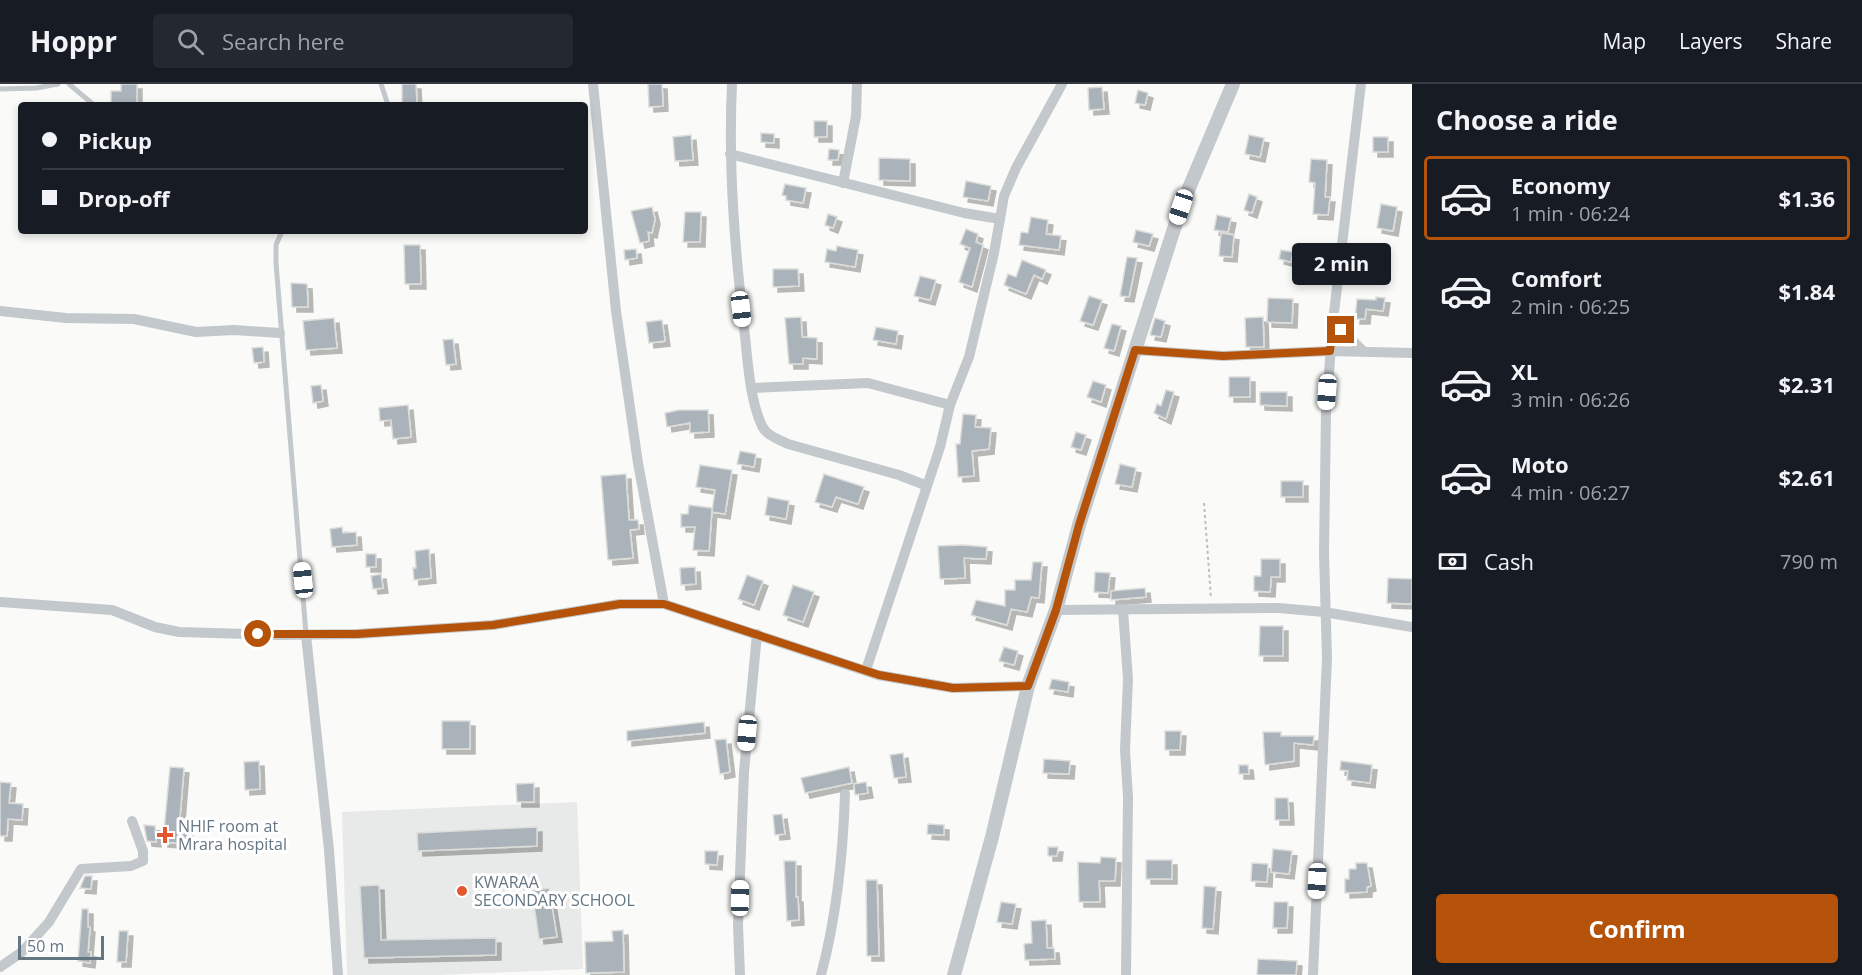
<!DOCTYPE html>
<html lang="en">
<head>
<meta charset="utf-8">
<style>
	:root { --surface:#171b24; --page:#242831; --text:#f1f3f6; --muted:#9ea1a6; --line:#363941; --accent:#b45309 }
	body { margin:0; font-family:"Open Sans",sans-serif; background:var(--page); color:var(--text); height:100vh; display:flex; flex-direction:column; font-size:22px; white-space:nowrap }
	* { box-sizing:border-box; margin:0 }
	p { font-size:20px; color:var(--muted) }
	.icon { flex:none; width:33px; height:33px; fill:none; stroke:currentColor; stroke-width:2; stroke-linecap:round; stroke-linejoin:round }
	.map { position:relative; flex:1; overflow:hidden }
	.panel { display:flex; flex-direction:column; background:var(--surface); width:450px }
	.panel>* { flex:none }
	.hud { position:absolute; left:18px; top:18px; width:570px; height:132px; border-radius:6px; box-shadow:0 3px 9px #0003; display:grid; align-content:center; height:132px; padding:0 24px; background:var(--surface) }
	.scale { position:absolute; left:18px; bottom:15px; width:86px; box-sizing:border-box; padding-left:6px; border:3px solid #657683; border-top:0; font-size:16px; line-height:21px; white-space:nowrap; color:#657683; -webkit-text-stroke:4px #fff; paint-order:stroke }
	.end { position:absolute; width:27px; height:27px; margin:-14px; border:8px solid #b45309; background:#fff; box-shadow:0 0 0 3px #fff }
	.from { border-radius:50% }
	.bubble { position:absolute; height:42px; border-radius:6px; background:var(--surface); box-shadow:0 3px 9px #0003; font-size:20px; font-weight:700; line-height:42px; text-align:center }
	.car { position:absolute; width:18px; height:36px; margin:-18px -9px; border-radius:8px; box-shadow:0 0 4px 2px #0007; background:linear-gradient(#fff 24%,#345 0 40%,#fff 0 76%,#345 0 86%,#fff 0) }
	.hud b { display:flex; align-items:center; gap:21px; height:57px; font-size:22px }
	.hud b+b { border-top:2px solid var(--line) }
	.hud i { width:15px; height:15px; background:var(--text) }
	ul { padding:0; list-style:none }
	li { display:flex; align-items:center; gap:18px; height:84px; margin:0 12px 9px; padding:0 12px; border:3px solid transparent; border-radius:6px }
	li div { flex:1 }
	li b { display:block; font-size:22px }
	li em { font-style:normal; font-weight:700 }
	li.on { border-color:var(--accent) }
	li>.icon { width:54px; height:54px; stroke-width:1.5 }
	h2 { padding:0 24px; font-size:27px; line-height:72px }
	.pay { display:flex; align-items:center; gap:15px; height:66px; padding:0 24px; font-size:22px }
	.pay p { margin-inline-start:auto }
	.primary-button { display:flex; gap:12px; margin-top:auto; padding:12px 24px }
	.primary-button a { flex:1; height:69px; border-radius:6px; background:var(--accent); color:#fff; font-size:24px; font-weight:700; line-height:69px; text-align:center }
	header { display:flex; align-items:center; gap:36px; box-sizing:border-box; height:84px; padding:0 30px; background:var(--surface); border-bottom:2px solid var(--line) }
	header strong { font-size:28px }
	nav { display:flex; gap:33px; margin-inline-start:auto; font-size:21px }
	.search { width:420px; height:54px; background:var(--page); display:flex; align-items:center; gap:15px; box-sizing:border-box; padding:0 21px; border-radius:6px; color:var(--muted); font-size:22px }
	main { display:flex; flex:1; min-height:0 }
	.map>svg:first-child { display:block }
	.built { fill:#e8e9e9 }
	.building { fill:#aab3b9; stroke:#dcdcda; stroke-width:1.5; filter:url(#shadow) }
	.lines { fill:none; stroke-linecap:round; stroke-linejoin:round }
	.path { stroke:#bbbfc2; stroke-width:2; stroke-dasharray:3 3; stroke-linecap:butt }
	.service { stroke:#c3c8cc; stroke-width:5 }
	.minor { stroke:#c3c8cc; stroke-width:10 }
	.tertiary { stroke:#c3c8cc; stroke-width:14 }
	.route { stroke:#b45309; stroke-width:8 }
	.poi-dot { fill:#e4572e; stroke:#fff; stroke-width:2 }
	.labels { text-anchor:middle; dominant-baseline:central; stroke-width:6; stroke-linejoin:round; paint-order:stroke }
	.poi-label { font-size:16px; fill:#657683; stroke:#fff; text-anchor:start }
</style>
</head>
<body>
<header>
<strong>Hoppr</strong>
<div class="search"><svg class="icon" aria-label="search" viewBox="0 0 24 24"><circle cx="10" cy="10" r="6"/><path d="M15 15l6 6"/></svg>Search here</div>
<nav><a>Map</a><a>Layers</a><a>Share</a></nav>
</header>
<main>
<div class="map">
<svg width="1412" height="891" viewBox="0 0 1412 891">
	<defs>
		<filter id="shadow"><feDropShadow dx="5" dy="5" stdDeviation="0" flood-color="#0004"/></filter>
	</defs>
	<rect width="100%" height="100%" fill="#fafaf8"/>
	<!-- built -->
	<path class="built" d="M577 718 583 885 440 891H347L342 728Z"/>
	<!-- building -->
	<g class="building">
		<path d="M121 0H137V21H111V7H121Z"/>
		<path d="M402 0H416L417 21H402Z"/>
		<path d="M648 0H662L663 22 649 23Z"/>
		<path d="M1102 3 1104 25 1089 26 1088 4Z"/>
		<path d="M1138 6 1148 9 1145 21 1135 19Z"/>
		<rect x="814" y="37" width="13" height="16"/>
		<path d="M761 49 774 50V59L761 58Z"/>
		<path d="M691 51 693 76 675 77 673 53Z"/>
		<path d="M1249 51 1264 54 1260 73 1245 70Z"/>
		<rect x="1373" y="53" width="15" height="15"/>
		<path d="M829 65 839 66 838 76H828Z"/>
		<path d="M879 74 910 75V97L879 96Z"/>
		<path d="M1311 75 1327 76 1325 113H1330L1328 131 1313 130 1315 99 1309 98Z"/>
		<path d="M966 97 991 102 988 117 963 113Z"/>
		<path d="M785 100 806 104 803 119 786 116V112L782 111Z"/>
		<path d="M1249 110 1257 113 1252 129 1244 126Z"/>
		<path d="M1381 120 1397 123 1393 147 1377 144Z"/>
		<path d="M652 123 655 135 652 149 648 148 649 157 640 159 631 127Z"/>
		<path d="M685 128H701L700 158H683Z"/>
		<path d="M828 130 837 133 833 144 825 141Z"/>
		<path d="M1217 131 1231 134 1228 148 1214 146Z"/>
		<path d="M1031 133 1048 136 1046 150 1061 152 1059 166 1019 161 1021 148 1028 149Z"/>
		<path d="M966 145 978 150 976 158 983 161 972 203 959 198 970 164 960 160Z"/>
		<path d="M1136 146 1153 150 1149 162 1133 158Z"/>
		<path d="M1221 149 1234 151 1232 173 1219 172Z"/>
		<path d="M404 161H420L421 200H405Z"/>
		<path d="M837 162 858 166 855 183 825 178 827 165 836 167Z"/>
		<path d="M636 165 637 174 625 176 624 166Z"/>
		<path d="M1281 166 1293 168 1291 178 1279 175Z"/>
		<path d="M1127 173 1137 174 1129 213 1120 212Z"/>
		<path d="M1022 176 1046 186 1042 195 1034 191 1026 210 1004 201 1008 190 1016 193Z"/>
		<path d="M773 185H798L799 202 773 203Z"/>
		<path d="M920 192 936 196 930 216 914 212Z"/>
		<path d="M291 199 307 200 308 223H292Z"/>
		<path d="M1089 212 1102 216 1093 241 1080 237Z"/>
		<path d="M1376 213 1385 214 1383 227 1366 225 1365 235H1355L1357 215 1376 216Z"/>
		<path d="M1268 214 1293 215 1292 239 1267 238Z"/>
		<path d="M801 233 802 253 817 254V275L803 274V280H789L785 234Z"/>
		<path d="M1263 233 1264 263H1246L1245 234Z"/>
		<path d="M334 234 337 264 306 266 303 237Z"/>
		<path d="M1155 234 1165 237 1161 253 1150 251Z"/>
		<path d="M662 236 665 257 649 259 646 238Z"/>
		<path d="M1112 240 1121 242 1114 267 1104 264Z"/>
		<path d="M876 243 898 247 896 260 873 256Z"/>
		<path d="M453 255 456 280 446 281 443 256Z"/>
		<path d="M263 263 264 278 254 279 252 264Z"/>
		<rect x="1229" y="293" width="21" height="20"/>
		<path d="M1093 297 1106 301 1101 318 1087 313Z"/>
		<path d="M321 301 323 317 313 319 311 302Z"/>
		<path d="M1166 306 1174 308 1166 335 1154 329 1157 320 1161 322Z"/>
		<path d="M1260 308H1287V322L1260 321Z"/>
		<path d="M408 321 411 353 393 355 391 336 380 337 379 324Z"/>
		<path d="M679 326H708L709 348 690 349V339L667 343 665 329Z"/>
		<path d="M963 330 976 331 975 343 991 344 989 365 972 367 974 392 958 393 956 360H960Z"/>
		<path d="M1076 348 1086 351 1081 366 1071 363Z"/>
		<path d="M740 367 756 370 754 383 737 380Z"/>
		<path d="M1120 380 1136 384 1132 403 1115 400Z"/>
		<path d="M700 381 732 386 725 430 712 428 715 406 696 403Z"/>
		<path d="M626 390 629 436H638L639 445 630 446 633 474 608 476 601 392Z"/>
		<path d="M824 390 864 403 858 420 836 413 832 423 815 418Z"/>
		<rect x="1281" y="397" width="22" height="16"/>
		<path d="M768 413 789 417 786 435 765 431Z"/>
		<path d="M689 421 712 424 709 467 693 466 695 443H681V430H688Z"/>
		<path d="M342 443 343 449 356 448 357 461 332 463 330 445Z"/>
		<path d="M963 461 987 463 986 475 964 474 965 494 940 495 938 462Z"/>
		<path d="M429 465 431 494 414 496 413 484H416L415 467Z"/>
		<rect x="366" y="470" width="10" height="13"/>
		<path d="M1261 475H1280V493H1271L1270 508 1254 507V492H1261Z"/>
		<path d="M1033 478H1042L1039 514 1031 513 1027 528 1011 525 1007 541 971 531 976 516 1005 522V506H1015V496H1031Z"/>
		<path d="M695 483 696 500 681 501 680 484Z"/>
		<path d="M1095 488 1110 489 1108 509 1094 508Z"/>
		<path d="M381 490 383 504 373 505 371 492Z"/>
		<path d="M747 491 763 497 754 521 738 515Z"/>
		<path d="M1388 494 1412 495V520L1387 519Z"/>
		<path d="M793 501 814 508 803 538 783 531Z"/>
		<path d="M1145 504 1146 513 1111 516V507Z"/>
		<path d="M1260 542H1283V572H1259Z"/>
		<path d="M1004 563 1018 567 1014 581 999 577Z"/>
		<path d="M1052 595 1069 598 1068 608 1049 605Z"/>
		<rect x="442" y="637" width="28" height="28"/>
		<path d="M704 638 705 649 627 657V647Z"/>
		<path d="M1165 647H1181L1180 666H1165Z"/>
		<path d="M1263 648H1281V652H1314L1313 661 1294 659V677L1265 681Z"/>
		<path d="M726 655 730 688 720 690 715 656Z"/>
		<path d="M903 669 906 693 894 694 890 671Z"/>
		<path d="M1044 675 1070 677 1069 690 1043 689Z"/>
		<path d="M259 677 260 705 245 706 244 678Z"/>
		<path d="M1341 677 1372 681 1370 699 1347 696 1348 687 1340 686Z"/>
		<path d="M1239 681H1248L1249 690H1239Z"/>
		<path d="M170 683 184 684 179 744 188 745 187 760 163 758Z"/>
		<path d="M849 683 852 699 805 709 801 694Z"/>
		<path d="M0 698 11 699 9 719 23 720 22 736 8 735 7 752H0Z"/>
		<path d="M866 698 868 709 855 711 854 700Z"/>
		<path d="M534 699V718H517L516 700Z"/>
		<path d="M1275 714H1288L1289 736H1275Z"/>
		<path d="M782 730 785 750 775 751 773 731Z"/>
		<path d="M928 740 944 741V751L927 750Z"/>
		<path d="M144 741 155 742 156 758 147 757Z"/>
		<path d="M537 743V762L418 767 417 749Z"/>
		<path d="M1048 763H1058L1057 772H1048Z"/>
		<path d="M1273 765 1292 767 1289 790 1271 788Z"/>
		<path d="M705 767H718L717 781 705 780Z"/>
		<path d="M1101 773 1116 774 1115 797H1099L1100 818H1079L1078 778 1100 779Z"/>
		<rect x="1146" y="776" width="26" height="19"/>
		<path d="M784 777H796V813H798L799 836 787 837Z"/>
		<path d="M1252 779 1268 780 1267 798 1251 797Z"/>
		<path d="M1356 779H1367L1371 802 1367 803V808L1345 809V795H1349V785H1356Z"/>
		<path d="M85 792H92L91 805 80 804Z"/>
		<path d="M866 796H877L879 872H867Z"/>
		<path d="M379 801 381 856 496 854V871L364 874 360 802Z"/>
		<path d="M1204 802 1216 803 1213 845 1202 844Z"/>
		<path d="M549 804 557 853 539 855 532 807Z"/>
		<path d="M1001 818 1016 820 1012 840 997 838Z"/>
		<path d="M1274 818H1288L1287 844H1273Z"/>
		<path d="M82 825H88V843H90L88 868H91L90 879 78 877Z"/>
		<path d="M1046 836 1047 864H1054L1055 875 1025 876 1024 860 1032 859 1031 837Z"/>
		<path d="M623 846 624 888 586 889 585 858 613 857 612 847Z"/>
		<path d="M119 847H128L126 878H117Z"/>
		<path d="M1258 875 1297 877 1296 891H1257Z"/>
	</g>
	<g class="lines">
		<!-- path -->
		<path class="path" d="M1204 419 1211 514"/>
		<!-- service -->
		<g class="service">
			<path d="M69 0 94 21"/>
			<path d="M381 0 388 21"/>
			<path d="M0 5 36 4 58 0"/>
			<path d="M282 147 276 161V179L306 550"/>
		</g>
		<!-- minor -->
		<g class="minor">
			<path d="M593 0 616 227 638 379 664 520"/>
			<path d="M732 0C728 84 735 168 745 252 748 280 750 316 762 342 767 352 778 355 788 360L899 391 925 401"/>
			<path d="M730 70 964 129 1000 135"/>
			<path d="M843 99 856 32 857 0"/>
			<path d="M0 227 66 234 134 235 196 248 234 246 280 249"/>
			<path d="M1333 237 1363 267"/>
			<path d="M1135 266 1223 272 1330 267 1412 269"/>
			<path d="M753 304 868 299 950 321"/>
			<path d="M0 518 112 526 155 543 179 548 278 551 357 550 493 541 620 520H664L878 591 953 604 1028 602"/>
			<path d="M1056 526 1278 524 1324 528 1412 543"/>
			<path d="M1123 526 1128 595 1125 666 1128 713 1126 891"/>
			<path d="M306 551 329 766 338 891"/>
			<path d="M866 586 940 363 950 321 969 273 994 169 1004 112 1016 84 1062 0"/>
			<path d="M0 883 22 868 49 838 81 785 131 782 143 777V767L132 737"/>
			<path d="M740 891 738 841 744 688 757 550"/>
			<path d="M821 891C837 831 843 772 845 710"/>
			<path d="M1313 891 1327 574 1324 469 1326 328 1333 237 1361 0"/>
		</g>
		<!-- tertiary -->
		<path class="tertiary" d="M954 891 992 753 1028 602 1056 526 1079 441 1181 123 1233 0"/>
	</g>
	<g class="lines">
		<!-- route -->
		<path class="route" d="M258 550H357L493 541 620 520H664L879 591 953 604 1028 602 1056 526 1079 441 1135 266 1223 272 1330 267 1333 237 1341 246"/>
	</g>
	<!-- markers -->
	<g class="poi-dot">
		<path d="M162 742h6v6h6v6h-6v6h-6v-6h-6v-6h6z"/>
		<circle cx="462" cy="807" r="6"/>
	</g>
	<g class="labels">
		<!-- poi labels -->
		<g class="poi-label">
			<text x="178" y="742">NHIF room at<tspan x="178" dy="18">Mrara hospital</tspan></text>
			<text x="474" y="798">KWARAA<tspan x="474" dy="18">SECONDARY SCHOOL</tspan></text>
		</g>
	</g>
</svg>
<div class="scale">50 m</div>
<i class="end from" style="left:258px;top:550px"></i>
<i class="end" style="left:1341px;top:246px"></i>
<div class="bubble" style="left:1292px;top:159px;width:99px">2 min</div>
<i class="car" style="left:1181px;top:123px;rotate:198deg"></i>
<i class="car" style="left:741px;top:225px;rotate:173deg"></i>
<i class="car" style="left:1327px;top:308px;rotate:184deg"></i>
<i class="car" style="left:303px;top:496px;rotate:354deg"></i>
<i class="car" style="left:747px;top:649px;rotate:185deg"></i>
<i class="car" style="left:1317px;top:797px;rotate:183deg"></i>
<i class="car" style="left:740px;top:814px;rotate:1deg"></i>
<div class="hud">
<b><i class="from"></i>Pickup</b>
<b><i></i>Drop-off</b>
</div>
</div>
<section class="panel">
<h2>Choose a ride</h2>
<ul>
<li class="on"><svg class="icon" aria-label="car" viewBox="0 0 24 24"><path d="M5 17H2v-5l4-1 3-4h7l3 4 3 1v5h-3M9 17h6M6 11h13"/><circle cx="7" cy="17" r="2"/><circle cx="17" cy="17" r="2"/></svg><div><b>Economy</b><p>1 min · 06:24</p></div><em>$1.36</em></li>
<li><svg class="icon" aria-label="car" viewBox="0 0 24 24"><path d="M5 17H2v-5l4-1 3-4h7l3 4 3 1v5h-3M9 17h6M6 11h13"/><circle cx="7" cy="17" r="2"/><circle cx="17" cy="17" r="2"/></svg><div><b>Comfort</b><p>2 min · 06:25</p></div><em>$1.84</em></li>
<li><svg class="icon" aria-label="car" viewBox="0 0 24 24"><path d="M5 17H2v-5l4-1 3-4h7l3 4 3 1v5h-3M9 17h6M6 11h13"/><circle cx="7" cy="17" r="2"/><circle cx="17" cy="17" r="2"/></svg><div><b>XL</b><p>3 min · 06:26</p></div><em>$2.31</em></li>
<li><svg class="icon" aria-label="car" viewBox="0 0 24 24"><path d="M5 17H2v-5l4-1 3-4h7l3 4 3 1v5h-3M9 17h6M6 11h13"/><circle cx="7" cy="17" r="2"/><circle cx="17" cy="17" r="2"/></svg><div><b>Moto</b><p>4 min · 06:27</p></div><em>$2.61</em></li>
</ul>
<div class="pay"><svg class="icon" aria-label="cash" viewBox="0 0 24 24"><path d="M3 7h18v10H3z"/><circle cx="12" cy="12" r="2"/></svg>Cash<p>790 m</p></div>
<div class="primary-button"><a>Confirm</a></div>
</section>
</main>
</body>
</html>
